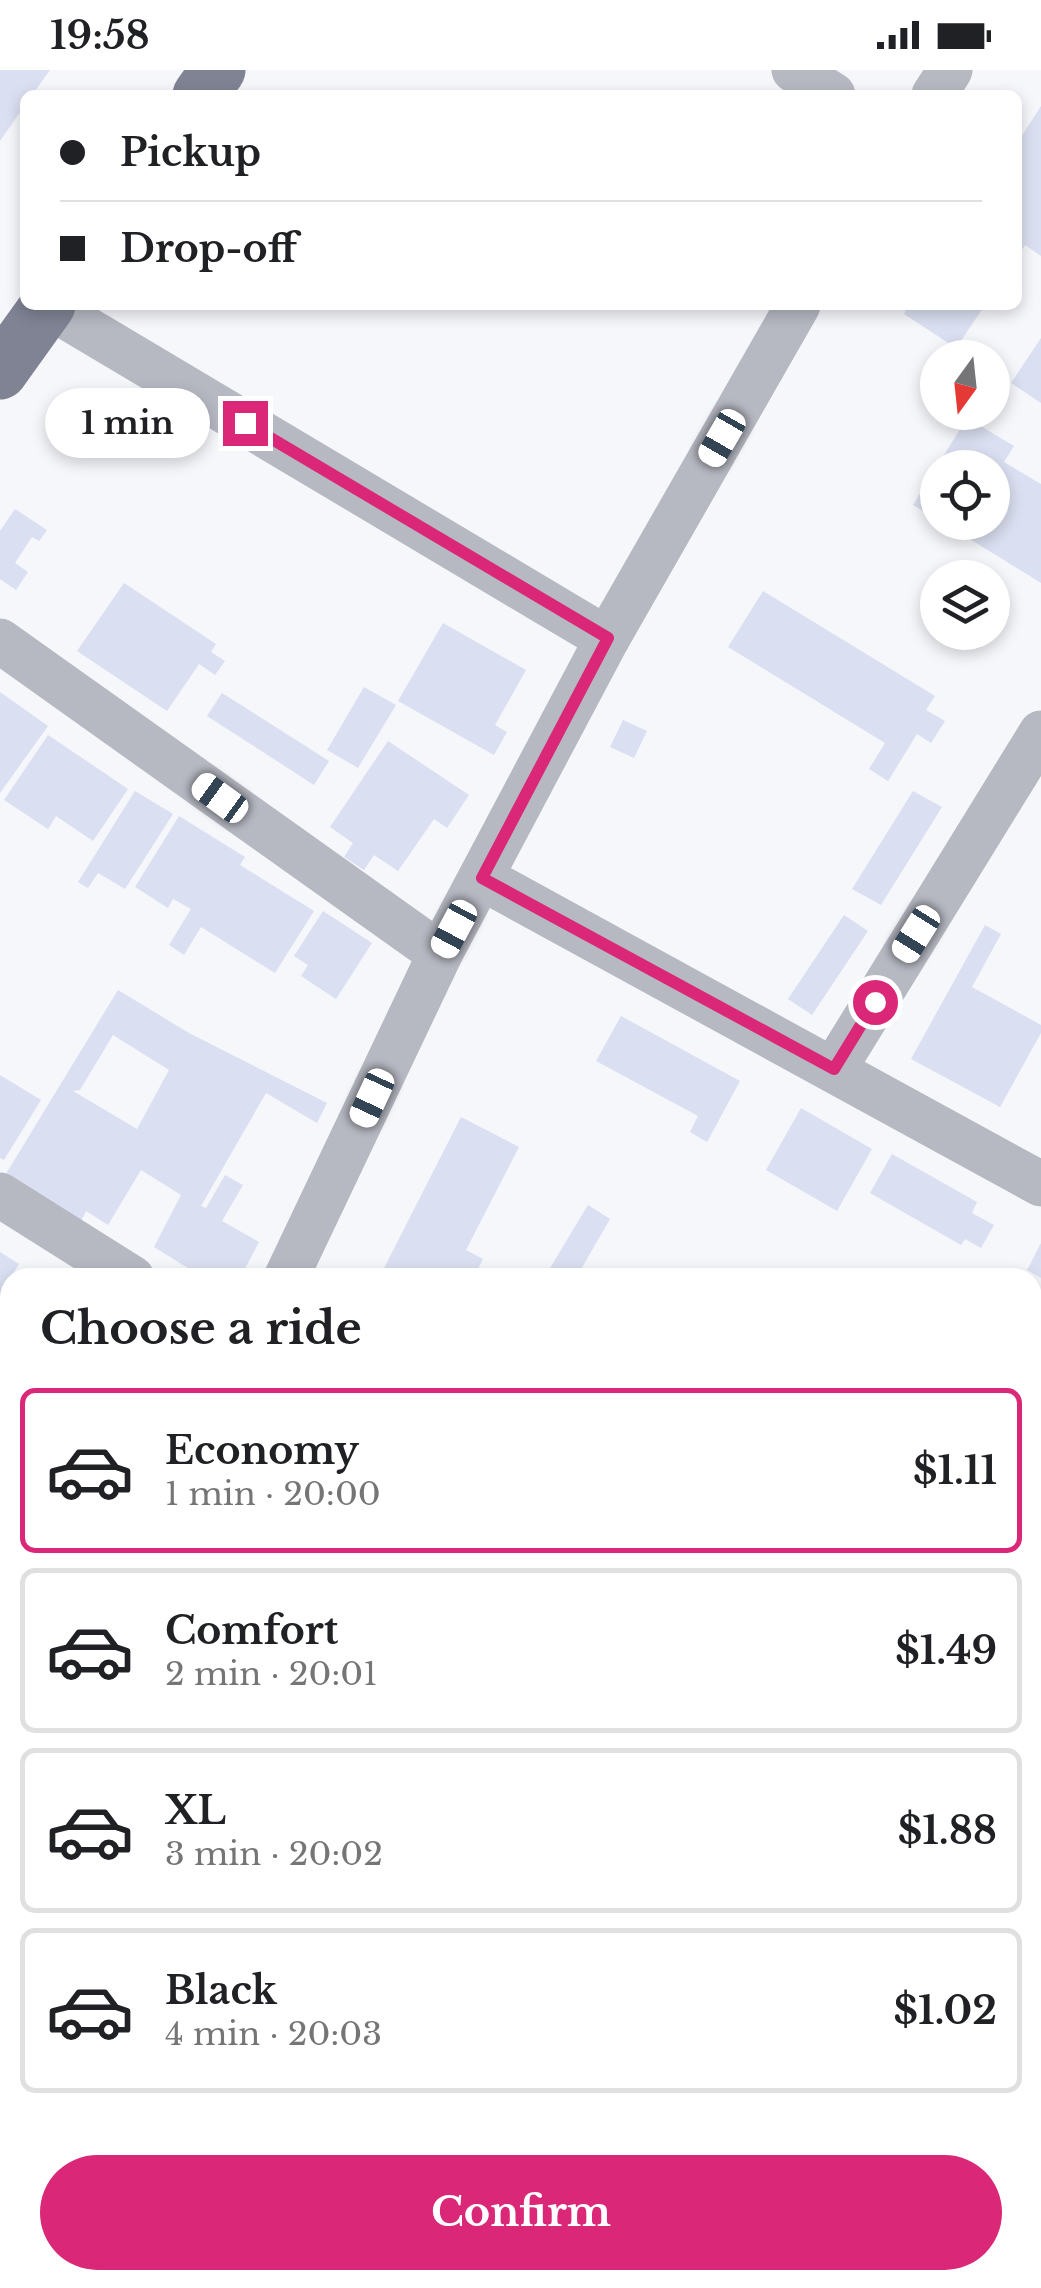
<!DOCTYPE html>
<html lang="en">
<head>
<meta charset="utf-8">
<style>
	:root { --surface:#fff; --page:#f6f6f6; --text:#202124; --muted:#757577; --line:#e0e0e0; --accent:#db2777 }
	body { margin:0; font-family:"Libre Baskerville",serif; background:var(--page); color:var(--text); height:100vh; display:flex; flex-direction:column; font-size:38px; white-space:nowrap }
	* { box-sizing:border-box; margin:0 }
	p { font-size:32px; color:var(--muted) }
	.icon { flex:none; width:55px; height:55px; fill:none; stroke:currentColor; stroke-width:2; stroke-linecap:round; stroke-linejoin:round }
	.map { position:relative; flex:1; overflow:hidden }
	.side { position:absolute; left:0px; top:1198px; width:1042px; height:1022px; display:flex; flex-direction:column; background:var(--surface); border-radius:30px 30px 0 0; box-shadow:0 5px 15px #0003 }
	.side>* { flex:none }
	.guide { position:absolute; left:20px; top:20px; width:1002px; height:220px; border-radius:15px; box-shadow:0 5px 15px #0003; display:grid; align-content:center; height:220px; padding:0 40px; background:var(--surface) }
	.needle { width:65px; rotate:195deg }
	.controls { position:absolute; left:920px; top:270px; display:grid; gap:20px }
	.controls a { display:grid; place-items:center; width:90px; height:90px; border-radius:50%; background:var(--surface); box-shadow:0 5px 15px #0003; font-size:50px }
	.end { position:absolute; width:45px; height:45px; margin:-22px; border:12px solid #db2777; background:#fff; box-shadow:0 0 0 5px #fff }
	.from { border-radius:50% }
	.bubble { position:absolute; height:70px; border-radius:35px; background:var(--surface); box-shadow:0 5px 15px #0003; font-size:32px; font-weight:800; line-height:70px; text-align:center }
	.car { position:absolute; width:30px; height:60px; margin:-30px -15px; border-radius:12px; box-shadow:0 0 8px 2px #0007; background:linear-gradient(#fff 24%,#345 0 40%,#fff 0 76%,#345 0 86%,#fff 0) }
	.guide b { display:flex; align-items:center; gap:35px; height:95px; font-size:38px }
	.guide b+b { border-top:2px solid var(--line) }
	.guide i { width:25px; height:25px; background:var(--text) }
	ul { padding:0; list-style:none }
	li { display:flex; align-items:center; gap:30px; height:165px; margin:0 20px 15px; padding:0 20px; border:5px solid var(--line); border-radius:15px }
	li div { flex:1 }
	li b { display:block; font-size:38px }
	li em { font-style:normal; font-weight:800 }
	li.current { border-color:var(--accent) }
	li>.icon { width:90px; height:90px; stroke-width:1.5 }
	h2 { padding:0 40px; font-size:45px; line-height:120px }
	.cta { display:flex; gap:20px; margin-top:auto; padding:20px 40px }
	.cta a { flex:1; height:115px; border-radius:60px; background:var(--accent); color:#fff; font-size:40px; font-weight:800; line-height:115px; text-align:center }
	.status { display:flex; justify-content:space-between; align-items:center; height:70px; padding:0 50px; background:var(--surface); direction:ltr }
	.status svg { height:28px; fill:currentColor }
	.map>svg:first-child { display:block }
	.building { fill:#dadff1; fill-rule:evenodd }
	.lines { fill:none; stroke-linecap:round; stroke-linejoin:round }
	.minor { stroke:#b6b8c2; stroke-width:45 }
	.major { stroke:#7f8394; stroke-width:55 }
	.route { stroke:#db2777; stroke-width:12 }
</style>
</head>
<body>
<div class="status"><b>19:58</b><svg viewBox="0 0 49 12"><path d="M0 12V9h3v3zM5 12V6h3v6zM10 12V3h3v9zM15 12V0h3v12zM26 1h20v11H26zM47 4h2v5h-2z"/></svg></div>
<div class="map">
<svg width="1041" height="2218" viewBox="0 0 1041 2218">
	<rect width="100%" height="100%" fill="#f6f7fb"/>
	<!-- building -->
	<g class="building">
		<path d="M0 0H50L32 25H25V35L0 71Z"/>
		<path d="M1041 36V186L1025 175 1018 186V72Z"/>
		<path d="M909 235H985L956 278 904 244Z"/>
		<path d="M1041 268V333L1011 313Z"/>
		<path d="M967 348 1014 376 1004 392 1041 414V513L942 452H992V398H938V450L913 435Z"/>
		<path d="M15 439 47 460 39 471 32 467 15 493 28 502 16 520 0 509V461Z"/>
		<path d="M124 513 216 574 211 582 225 591 215 605 199 594 167 641 77 581Z"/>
		<path d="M763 521 935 626 926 640 945 651 931 673 917 664 888 711 869 699 885 673 728 577Z"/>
		<path d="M443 553 526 600 495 655 507 662 494 685 398 631Z"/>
		<path d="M364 617 396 635 358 698 327 680Z"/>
		<path d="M0 622 48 656 0 723Z"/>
		<path d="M222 623 329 691 314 715 207 646Z"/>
		<path d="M623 650 647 661 634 688 610 677Z"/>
		<path d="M48 665 128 719 93 771 56 746 48 759 4 730Z"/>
		<path d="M388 671 469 725 447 758 434 749 398 801 374 785 364 800 344 787 353 773 330 757Z"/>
		<path d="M135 721 173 744 125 819 98 803 88 818 78 812Z"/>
		<path d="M913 721 942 737 881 835 852 819Z"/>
		<path d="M179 746 245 787 240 795 314 841 275 903 201 857 184 885 169 875 191 839 173 829 168 838 135 817Z"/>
		<path d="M323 841 372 873 336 929 301 906 308 895 294 886Z"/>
		<path d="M844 845 868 861 812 945 788 929Z"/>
		<path d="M985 855 1001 864 972 917 1041 955V963L1000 1037 911 989Z"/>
		<path d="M118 920 189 963 327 1033 317 1053 266 1023 201 1136 206 1138 225 1105 243 1115 222 1151 259 1172 240 1208H204L154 1177 181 1125 141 1100 108 1155 86 1141 80 1153 4 1107ZM113 965 169 1000 137 1059 73 1021 80 1020Z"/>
		<path d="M621 946 740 1011 707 1072 690 1062 698 1046 596 991Z"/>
		<path d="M0 1005 41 1030 4 1090 0 1088Z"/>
		<path d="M801 1038 872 1079 837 1141 766 1100Z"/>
		<path d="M461 1047 519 1077 466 1180 483 1189 473 1208H379Z"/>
		<path d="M892 1084 977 1132 972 1143 994 1155 981 1178 965 1169 961 1175 870 1123Z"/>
		<path d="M588 1135 610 1149 576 1208H544Z"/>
		<path d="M1041 1173V1208L1027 1200Z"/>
		<path d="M0 1182 19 1194 0 1225Z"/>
		<path d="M10 1222V1290L0 1284V1237Z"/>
		<path d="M0 1362 10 1368V1404L0 1399Z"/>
		<path d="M0 1607 10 1612V1651L0 1646Z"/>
		<path d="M1041 1805V1891L1032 1886V1820Z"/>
		<path d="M0 2139 10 2146V2207L0 2199Z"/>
		<path d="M15 2210H97L108 2218H26Z"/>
		<path d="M603 2210H727L723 2218H618Z"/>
	</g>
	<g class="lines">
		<!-- minor -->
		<g class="minor">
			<path d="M794 0 833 25"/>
			<path d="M934 25 950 0"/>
			<path d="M48 236 607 569"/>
			<path d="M0 571 440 884"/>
			<path d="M482 808 1041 1114"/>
			<path d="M834 999 1041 663"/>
			<path d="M0 1125 132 1208"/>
			<path d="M286 1208 440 884 607 569 798 235"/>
			<path d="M0 1702 10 1708"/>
			<path d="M1032 1716 1041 1721"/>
			<path d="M0 1770 10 1752"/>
		</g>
		<!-- major -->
		<g class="major">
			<path d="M200 25 218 0"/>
			<path d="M0 302 48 235"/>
		</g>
	</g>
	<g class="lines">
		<!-- route -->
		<path class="route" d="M245 353 608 568 482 808 834 999 875 932"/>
	</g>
</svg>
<div class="controls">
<a><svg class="needle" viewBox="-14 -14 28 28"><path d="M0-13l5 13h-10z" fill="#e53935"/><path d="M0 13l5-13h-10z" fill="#757577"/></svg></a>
<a><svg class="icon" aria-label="locate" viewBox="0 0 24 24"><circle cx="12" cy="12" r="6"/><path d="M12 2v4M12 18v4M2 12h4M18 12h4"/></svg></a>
<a><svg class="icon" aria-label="layers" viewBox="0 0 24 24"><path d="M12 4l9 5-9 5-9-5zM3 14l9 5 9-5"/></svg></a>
</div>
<i class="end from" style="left:875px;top:932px"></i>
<i class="end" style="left:245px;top:353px"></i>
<div class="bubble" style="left:45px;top:318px;width:165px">1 min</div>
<i class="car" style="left:722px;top:368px;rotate:210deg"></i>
<i class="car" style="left:220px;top:728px;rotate:306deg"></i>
<i class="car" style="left:454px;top:859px;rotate:208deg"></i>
<i class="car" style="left:916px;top:864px;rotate:212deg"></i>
<i class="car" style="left:372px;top:1028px;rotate:205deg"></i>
<div class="guide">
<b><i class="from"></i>Pickup</b>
<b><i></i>Drop-off</b>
</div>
<section class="side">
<h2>Choose a ride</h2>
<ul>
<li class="current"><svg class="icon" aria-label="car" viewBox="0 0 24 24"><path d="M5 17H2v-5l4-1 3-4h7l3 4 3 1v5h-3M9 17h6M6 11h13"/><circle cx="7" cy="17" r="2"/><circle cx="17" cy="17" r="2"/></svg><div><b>Economy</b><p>1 min · 20:00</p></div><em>$1.11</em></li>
<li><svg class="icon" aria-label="car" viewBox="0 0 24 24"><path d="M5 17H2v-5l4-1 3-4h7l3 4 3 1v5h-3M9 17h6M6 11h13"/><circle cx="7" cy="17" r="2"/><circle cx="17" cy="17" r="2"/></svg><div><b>Comfort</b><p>2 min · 20:01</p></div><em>$1.49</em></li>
<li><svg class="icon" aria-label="car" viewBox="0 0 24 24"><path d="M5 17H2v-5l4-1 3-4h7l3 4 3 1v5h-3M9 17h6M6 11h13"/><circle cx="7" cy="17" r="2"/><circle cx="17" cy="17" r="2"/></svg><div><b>XL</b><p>3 min · 20:02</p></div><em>$1.88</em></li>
<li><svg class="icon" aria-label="car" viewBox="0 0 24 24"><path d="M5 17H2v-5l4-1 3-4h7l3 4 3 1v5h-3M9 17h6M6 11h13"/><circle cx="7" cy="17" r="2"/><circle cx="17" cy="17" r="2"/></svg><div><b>Black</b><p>4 min · 20:03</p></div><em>$1.02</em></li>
</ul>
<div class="cta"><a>Confirm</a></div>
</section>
</div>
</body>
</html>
